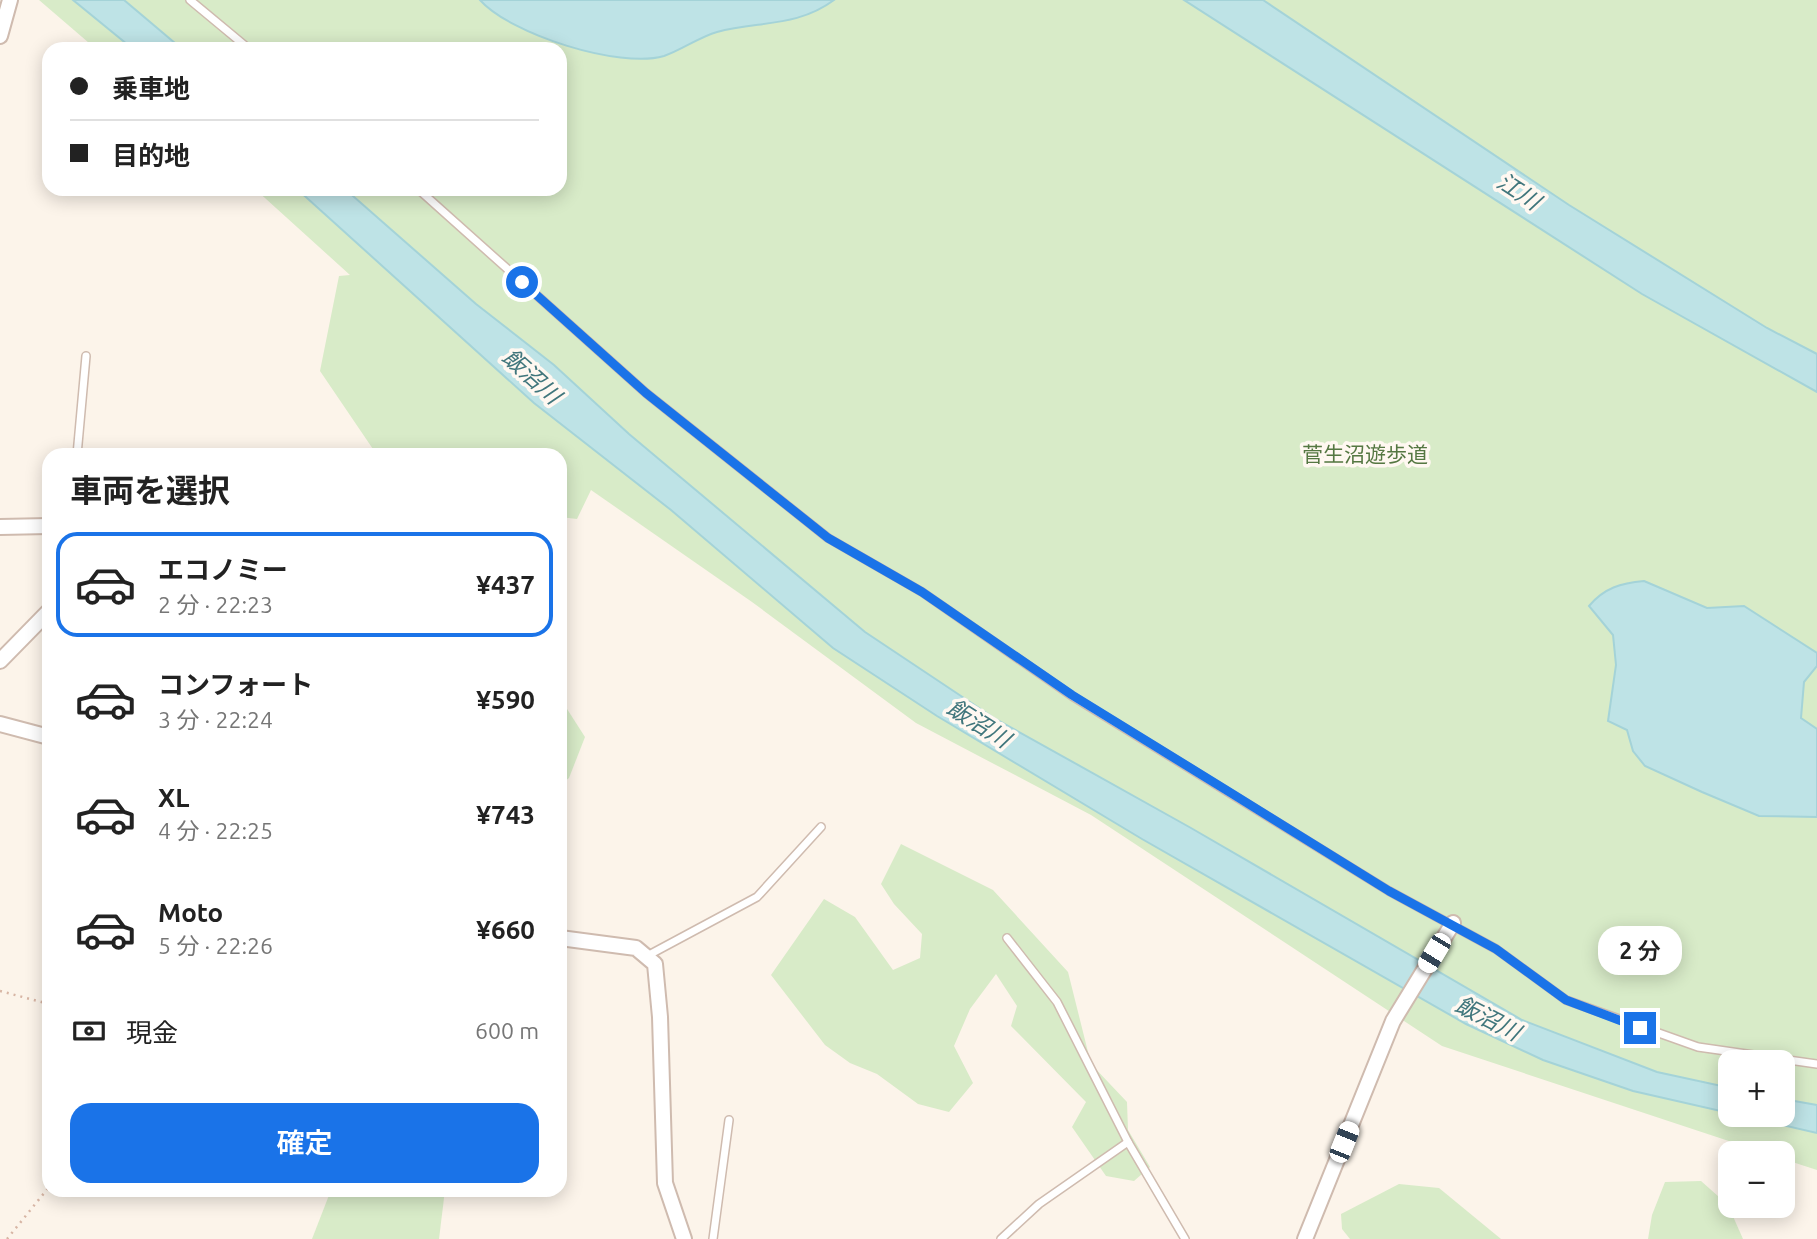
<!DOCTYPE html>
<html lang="ja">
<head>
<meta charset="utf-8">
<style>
	:root { --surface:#fff; --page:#f2f2f2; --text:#222; --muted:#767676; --line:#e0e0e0; --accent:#1a73e8 }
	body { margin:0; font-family:Ubuntu,"Noto Sans JP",sans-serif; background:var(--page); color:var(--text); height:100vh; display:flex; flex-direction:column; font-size:26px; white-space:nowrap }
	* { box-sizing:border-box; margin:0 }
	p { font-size:23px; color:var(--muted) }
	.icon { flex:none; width:38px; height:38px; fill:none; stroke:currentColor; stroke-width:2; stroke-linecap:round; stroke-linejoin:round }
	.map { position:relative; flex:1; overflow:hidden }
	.panel { position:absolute; left:42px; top:448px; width:525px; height:749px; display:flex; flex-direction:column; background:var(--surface); border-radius:21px; box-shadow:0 4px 18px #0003 }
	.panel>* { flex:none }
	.top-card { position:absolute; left:42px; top:42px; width:525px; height:154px; border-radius:21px; box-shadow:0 4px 18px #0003; display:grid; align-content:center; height:154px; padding:0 28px; background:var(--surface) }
	.tools { position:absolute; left:1718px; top:1050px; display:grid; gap:14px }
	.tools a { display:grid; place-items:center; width:77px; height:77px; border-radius:14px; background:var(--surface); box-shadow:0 4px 18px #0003; font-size:35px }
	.end { position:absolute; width:32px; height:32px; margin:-16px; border:9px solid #1a73e8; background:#fff; box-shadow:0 0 0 4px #fff }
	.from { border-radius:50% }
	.bubble { position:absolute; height:49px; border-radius:21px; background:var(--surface); box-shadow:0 4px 18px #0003; font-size:23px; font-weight:600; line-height:49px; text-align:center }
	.car { position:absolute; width:21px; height:42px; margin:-21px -10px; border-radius:9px; box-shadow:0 0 5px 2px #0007; background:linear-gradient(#fff 24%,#345 0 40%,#fff 0 76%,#345 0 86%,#fff 0) }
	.top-card b { display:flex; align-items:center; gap:24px; height:66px; font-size:26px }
	.top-card b+b { border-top:2px solid var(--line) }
	.top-card i { width:18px; height:18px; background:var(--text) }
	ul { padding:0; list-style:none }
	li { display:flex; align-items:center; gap:21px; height:105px; margin:0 14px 10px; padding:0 14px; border:4px solid transparent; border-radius:21px }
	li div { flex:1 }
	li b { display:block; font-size:26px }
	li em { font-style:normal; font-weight:600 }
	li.selected { border-color:var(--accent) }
	li>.icon { width:63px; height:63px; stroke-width:1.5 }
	h2 { padding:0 28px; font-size:32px; line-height:84px }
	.pay { display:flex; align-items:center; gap:18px; height:77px; padding:0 28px; font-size:26px }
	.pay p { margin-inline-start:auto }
	.primary-button { display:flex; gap:14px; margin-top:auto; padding:14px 28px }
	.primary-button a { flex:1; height:80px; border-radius:21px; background:var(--accent); color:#fff; font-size:28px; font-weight:600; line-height:80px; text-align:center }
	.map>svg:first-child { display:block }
	.green { fill:#d8ebc8; fill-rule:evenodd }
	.water { fill:#bee3e6; stroke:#a4d3d8; stroke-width:2 }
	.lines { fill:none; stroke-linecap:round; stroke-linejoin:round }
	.service-casing { stroke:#cfbbaf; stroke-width:10 }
	.minor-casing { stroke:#cfbbaf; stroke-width:18 }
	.path { stroke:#d7b5a4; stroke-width:2.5; stroke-dasharray:2 5; stroke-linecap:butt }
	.service { stroke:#fff; stroke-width:7 }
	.minor { stroke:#fff; stroke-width:14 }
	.route { stroke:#1a73e8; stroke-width:9 }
	.labels { text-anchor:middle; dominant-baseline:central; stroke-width:7; stroke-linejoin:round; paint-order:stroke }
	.park-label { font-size:21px; fill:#557742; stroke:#fff8f1 }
	.water-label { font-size:23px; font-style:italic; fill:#40767c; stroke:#fff8f1 }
</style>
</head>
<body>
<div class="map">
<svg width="1817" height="1239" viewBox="0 0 1817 1239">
	<rect width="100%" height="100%" fill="#fcf4ea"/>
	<!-- green -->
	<g class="green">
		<path d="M39 0H1817V1170L1783 1159V1153H1765L1442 1046 1091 815 916 723 752 602 591 490 577 519 560 517V455H377L320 371 339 276 350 275 255 189H560V49H96ZM1731 1062H1783V1115H1731Z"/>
		<path d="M560 698 585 737 569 778 560 785Z"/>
		<path d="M901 844 993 890 1068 972 1091 1064 1127 1102 1128 1130 1150 1167 1134 1181 1106 1176 1072 1127 1086 1102 1011 1026 1017 1006 996 974 970 1009 954 1046 973 1083 949 1112 918 1104 877 1074 850 1063 825 1045 771 975 824 899 855 917 893 970 920 958 922 934 894 904 881 884Z"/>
		<path d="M1701 1181 1728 1205 1743 1239H1648L1652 1215 1665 1182Z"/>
		<path d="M1399 1184 1439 1188 1501 1239H1350L1342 1229 1341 1214Z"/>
		<path d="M331 1190H445L439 1239H312Z"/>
	</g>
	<!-- water -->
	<g class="water">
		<path d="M73 0H124L182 49H133Z"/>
		<path d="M480 0H834C798 27 759 21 717 32 699 37 682 50 664 56 619 69 510 34 480 0Z"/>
		<path d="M1184 0H1263L1569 205 1767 328 1817 354V392L1642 294Z"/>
		<path d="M297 189H345L476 304 554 365 629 434 865 632 994 718 1191 828 1522 1020 1657 1072 1731 1088V1115H1783V1099L1817 1105V1133L1633 1091 1543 1060 1466 1024 1142 839 937 716 833 648 671 510 534 403Z"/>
		<path d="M1644 581 1707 608 1744 606 1817 653V666L1804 682 1801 718 1817 729V817L1759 816 1702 792 1645 766 1633 751 1627 730 1608 721 1616 665 1613 635 1589 606C1604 588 1621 583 1644 581Z"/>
	</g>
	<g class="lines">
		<!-- service casing -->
		<g class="service-casing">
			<g id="service">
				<path d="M190 0 249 49"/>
				<path d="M418 189 646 393 828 538 922 592 1072 696 1389 891 1496 949 1566 1000 1698 1047 1817 1064"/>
				<path d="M77 455 86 356"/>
				<path d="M1007 938 1057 1002 1128 1142"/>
				<path d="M647 956 757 897 821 827"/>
				<path d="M713 1239 729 1120"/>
				<path d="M1001 1239 1039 1204 1128 1142 1185 1239"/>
			</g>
		</g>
		<!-- minor casing -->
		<g class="minor-casing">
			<g id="minor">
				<path d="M0 36 10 0"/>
				<path d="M0 527 49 526"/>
				<path d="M0 661 49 611"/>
				<path d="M0 724 49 737"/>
				<path d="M560 938 636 948 655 964 660 1017 665 1183 684 1239"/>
				<path d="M1305 1239 1393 1021 1453 923"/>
			</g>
		</g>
		<!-- path -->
		<g class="path">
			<path d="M0 991 49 1004"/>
			<path d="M7 1239 49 1187"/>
		</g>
		<!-- service -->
		<use href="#service" class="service"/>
		<!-- minor -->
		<use href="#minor" class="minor"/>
	</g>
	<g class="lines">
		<!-- route -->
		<path class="route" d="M522 282 646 393 828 538 922 592 1072 695 1231 793 1389 891 1496 949 1566 1000 1640 1028"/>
	</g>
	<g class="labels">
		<!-- park labels -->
		<g class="park-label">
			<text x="1365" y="454">菅生沼遊歩道</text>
		</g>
		<!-- water labels -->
		<g class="water-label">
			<text transform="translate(1519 191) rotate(33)">江川</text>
			<text transform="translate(532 376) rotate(42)">飯沼川</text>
			<text transform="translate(979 723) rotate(32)">飯沼川</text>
			<text transform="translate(1488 1018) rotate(27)">飯沼川</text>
		</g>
	</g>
</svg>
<div class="tools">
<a>+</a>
<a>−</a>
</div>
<i class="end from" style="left:522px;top:282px"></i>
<i class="end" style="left:1640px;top:1028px"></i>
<div class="bubble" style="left:1598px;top:926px;width:84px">2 分</div>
<i class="car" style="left:1434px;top:953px;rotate:211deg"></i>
<i class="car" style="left:1344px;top:1142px;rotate:22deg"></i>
<div class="top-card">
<b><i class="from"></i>乗車地</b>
<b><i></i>目的地</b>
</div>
<section class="panel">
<h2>車両を選択</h2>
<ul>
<li class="selected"><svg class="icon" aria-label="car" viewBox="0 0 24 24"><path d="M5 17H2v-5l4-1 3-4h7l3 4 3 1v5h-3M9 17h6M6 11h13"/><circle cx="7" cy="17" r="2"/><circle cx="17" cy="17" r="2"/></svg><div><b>エコノミー</b><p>2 分 · 22:23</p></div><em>¥437</em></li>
<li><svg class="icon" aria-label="car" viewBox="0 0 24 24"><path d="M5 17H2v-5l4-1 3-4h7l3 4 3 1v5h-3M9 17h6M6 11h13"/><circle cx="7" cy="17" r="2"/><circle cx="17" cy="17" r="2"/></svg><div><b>コンフォート</b><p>3 分 · 22:24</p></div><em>¥590</em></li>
<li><svg class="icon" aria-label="car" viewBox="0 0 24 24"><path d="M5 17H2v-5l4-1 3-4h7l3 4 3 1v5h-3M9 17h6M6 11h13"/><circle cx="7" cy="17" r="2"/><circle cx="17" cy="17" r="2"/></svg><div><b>XL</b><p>4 分 · 22:25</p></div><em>¥743</em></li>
<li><svg class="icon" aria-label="car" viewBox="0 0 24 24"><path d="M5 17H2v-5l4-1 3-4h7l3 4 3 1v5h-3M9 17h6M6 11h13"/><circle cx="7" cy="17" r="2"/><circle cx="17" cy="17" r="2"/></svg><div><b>Moto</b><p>5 分 · 22:26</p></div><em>¥660</em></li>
</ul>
<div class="pay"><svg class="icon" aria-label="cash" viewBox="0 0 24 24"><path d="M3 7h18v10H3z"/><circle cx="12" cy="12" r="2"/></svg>現金<p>600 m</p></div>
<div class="primary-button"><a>確定</a></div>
</section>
</div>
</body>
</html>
